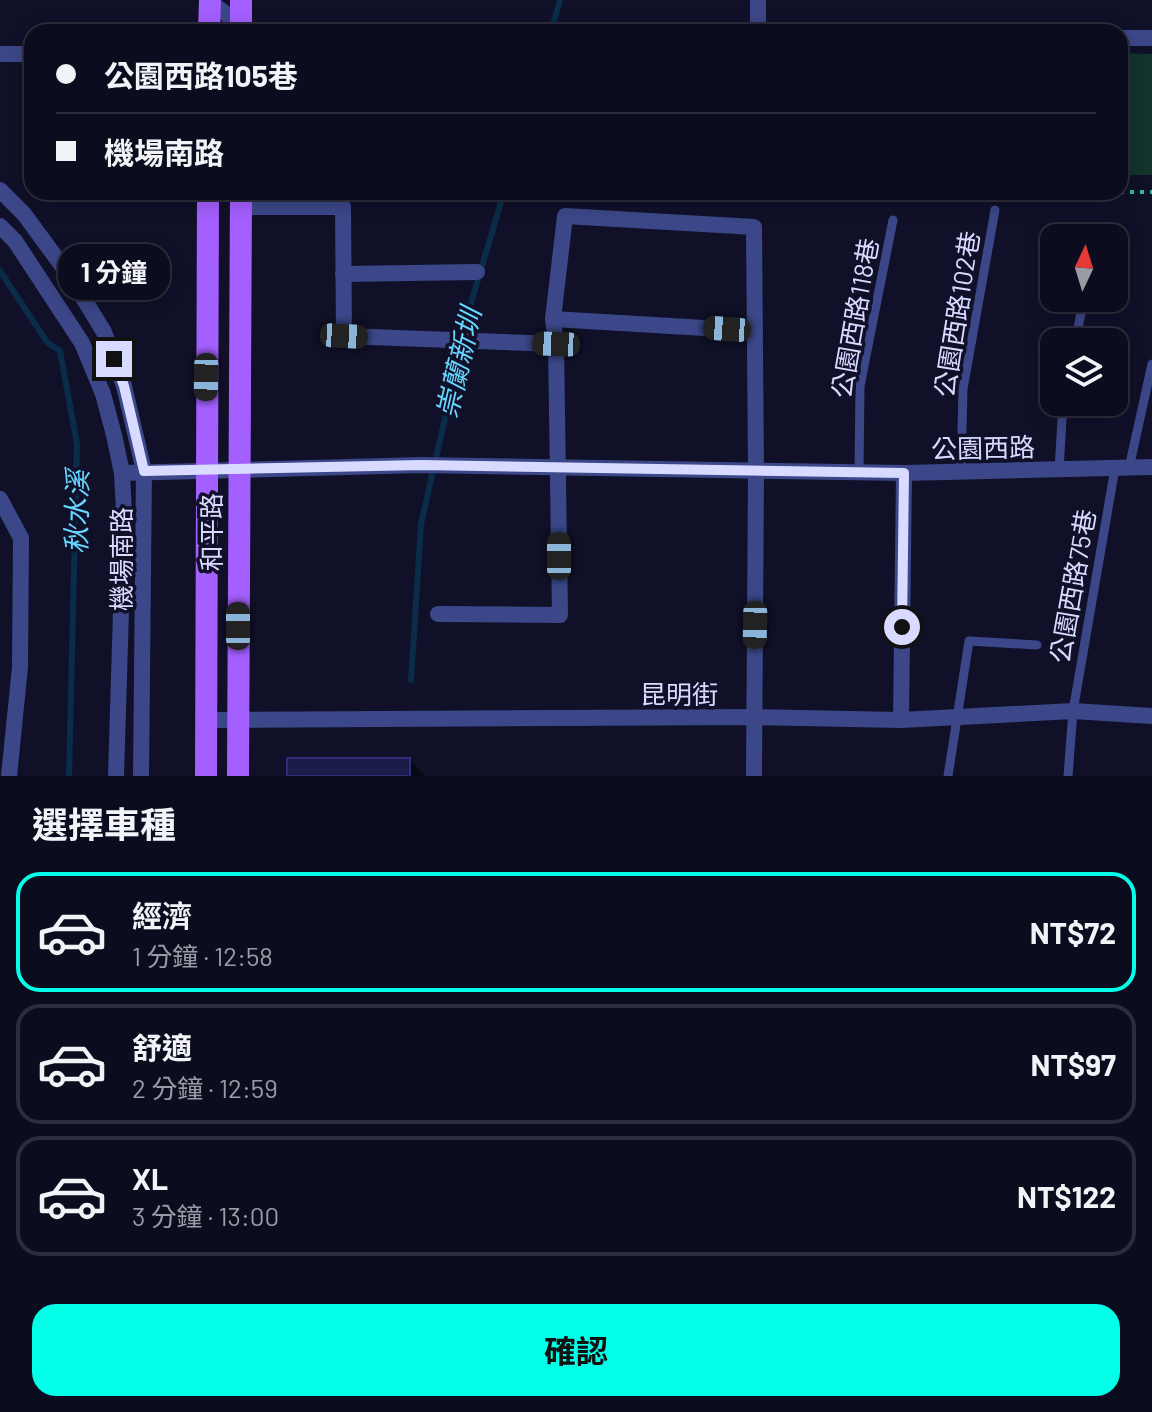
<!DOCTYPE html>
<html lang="zh-TW">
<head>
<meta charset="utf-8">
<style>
	:root { --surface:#0c0c1f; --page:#151528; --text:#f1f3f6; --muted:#9a9ba4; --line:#2c2c3d; --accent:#04ffe8 }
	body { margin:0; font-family:Barlow,"Noto Sans TC",sans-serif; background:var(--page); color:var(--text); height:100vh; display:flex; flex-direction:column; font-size:30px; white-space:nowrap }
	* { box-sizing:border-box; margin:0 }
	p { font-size:26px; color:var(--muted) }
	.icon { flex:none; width:44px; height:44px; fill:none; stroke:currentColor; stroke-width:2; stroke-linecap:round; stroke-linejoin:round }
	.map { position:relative; height:776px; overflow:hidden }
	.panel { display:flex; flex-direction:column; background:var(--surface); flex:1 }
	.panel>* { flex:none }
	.hud { position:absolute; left:24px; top:24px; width:1104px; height:176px; border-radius:24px; box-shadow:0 4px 20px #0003,0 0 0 2px var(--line); display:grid; align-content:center; height:176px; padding:0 32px; background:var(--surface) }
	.needle { width:52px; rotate:4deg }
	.controls { position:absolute; left:1040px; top:224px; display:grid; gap:16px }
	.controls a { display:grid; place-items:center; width:88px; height:88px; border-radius:16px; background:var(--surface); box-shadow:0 4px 20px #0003,0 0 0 2px var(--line); font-size:40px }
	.end { position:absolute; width:36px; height:36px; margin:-18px; border:10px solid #d8dbff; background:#111; box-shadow:0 0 0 4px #111 }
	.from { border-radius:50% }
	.bubble { position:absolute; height:56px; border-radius:24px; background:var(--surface); box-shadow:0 4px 20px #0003,0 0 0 2px var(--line); font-size:26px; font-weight:700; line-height:56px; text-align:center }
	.car { position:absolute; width:24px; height:48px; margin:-24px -12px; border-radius:10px; box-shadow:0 0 6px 2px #0007; background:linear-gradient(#222 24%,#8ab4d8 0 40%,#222 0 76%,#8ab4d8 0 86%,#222 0) }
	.hud b { display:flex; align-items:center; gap:28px; height:76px; font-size:30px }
	.hud b+b { border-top:2px solid var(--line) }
	.hud i { width:20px; height:20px; background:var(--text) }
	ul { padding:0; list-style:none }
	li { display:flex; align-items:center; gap:24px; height:120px; margin:0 16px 12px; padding:0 16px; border:4px solid var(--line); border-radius:24px }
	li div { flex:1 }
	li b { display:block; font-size:30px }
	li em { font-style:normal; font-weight:700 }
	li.on { border-color:var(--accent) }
	li>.icon { width:72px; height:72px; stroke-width:1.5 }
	h2 { padding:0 32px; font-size:36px; line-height:96px }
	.cta { display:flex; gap:16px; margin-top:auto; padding:16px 32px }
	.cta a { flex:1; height:92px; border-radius:24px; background:var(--accent); color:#111; font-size:32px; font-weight:700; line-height:92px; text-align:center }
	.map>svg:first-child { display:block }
	.green { fill:#13332c }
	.shadow { fill:#0007 }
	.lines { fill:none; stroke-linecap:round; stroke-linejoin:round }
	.stream { stroke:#0a2c48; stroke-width:6 }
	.building { fill:#1c1c4a; stroke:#2e2d76; stroke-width:2 }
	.path { stroke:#2fbc98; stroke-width:4; stroke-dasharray:4 6; stroke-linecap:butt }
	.service { stroke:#3b4788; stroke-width:9 }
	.minor { stroke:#3b4788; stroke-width:16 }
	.tertiary { stroke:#3b4788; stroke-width:16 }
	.primary { stroke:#a45fff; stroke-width:22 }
	.route { stroke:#d8dbff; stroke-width:10 }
	.labels { text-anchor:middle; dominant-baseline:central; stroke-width:7; stroke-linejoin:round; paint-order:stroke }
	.street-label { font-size:26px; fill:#d8dbff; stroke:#101029 }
	.water-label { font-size:28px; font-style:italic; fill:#66d6ff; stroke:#101029 }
</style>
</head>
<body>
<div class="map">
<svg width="1152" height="776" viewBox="0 0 1152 776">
	<rect width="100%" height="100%" fill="#101029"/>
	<!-- green -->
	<path class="green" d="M1120 53 1152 54V175H1120Z"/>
	<!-- shadow -->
	<path class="shadow" d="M410 760 425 776H289Z"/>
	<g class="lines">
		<!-- stream -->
		<g class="stream">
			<path d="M551 32 560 0"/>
			<path d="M0 271 47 342 60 351 77 444 69 776"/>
			<path d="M411 680 421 524 472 300 504 192"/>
		</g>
	</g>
	<!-- building -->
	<rect class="building" x="287" y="758" width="123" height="18"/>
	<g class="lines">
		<!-- path -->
		<g class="path">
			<path d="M263 26 516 32"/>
			<path d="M1120 192H1152"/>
			<path d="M355 194 562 196"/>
			<path d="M575 196 865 192"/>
		</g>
		<!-- service -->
		<g class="service">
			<path d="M1075 342 1084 299"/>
			<path d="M1129 468 1152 364"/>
			<path d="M1059 470 1063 402"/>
			<path d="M859 472 860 386 893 220"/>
			<path d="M961 472 963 389 995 210"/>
			<path d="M948 776 969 641 1037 645"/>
			<path d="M1068 776 1073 711 1115 468"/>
		</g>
		<!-- minor -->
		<g class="minor">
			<path d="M758 0V32"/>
			<path d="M210 2 241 25 235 31"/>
			<path d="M1120 38H1152"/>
			<path d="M0 54H32"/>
			<path d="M241 207H343L344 336 556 344"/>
			<path d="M343 274 477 272"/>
			<path d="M553 319 755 331"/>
			<path d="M122 473 421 465 904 473 1152 467"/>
			<path d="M0 499 21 538 20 667 9 776"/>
			<path d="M438 614 560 615 556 344 553 319 565 216 754 227 756 471 754 776"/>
			<path d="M206 720 754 717 901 720 1073 711 1152 716"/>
			<path d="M901 720 904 473"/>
		</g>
		<!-- tertiary -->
		<g class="tertiary">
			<path d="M0 190 24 214 71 278 104 332 124 386 144 471 141 776"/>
			<path d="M0 226 15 241 82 343 103 394 114 435 122 473 124 512 116 776"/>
		</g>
		<!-- primary -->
		<g class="primary">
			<path d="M241 0V32"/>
			<path d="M209 32 210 0"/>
			<path d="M206 776 208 192"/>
			<path d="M238 776 241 192"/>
		</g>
	</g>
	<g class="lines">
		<!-- route -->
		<path class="route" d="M114 359 124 386 144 471 421 465 904 473 902 627"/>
	</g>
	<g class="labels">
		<!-- street labels -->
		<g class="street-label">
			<text transform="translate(956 314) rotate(-81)">公園西路102巷</text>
			<text transform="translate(854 318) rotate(-80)">公園西路118巷</text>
			<text transform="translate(983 447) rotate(-1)">公園西路</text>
			<text transform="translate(210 532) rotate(-90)">和平路</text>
			<text transform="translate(120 559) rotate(-90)">機場南路</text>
			<text transform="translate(1072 586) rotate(-80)">公園西路75巷</text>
			<text x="679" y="693">昆明街</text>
		</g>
		<!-- water labels -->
		<g class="water-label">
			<text transform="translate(458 363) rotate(-77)">崇蘭新圳</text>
			<text transform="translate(76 512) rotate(-89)">秋水溪</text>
		</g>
	</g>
</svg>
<div class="controls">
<a><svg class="needle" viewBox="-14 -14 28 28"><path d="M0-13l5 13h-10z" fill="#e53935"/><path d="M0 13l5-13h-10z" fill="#9a9ba4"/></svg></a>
<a><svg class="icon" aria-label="layers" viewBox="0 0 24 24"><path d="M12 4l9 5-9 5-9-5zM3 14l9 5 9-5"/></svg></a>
</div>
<i class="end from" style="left:902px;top:627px"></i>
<i class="end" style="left:114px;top:359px"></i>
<div class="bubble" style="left:58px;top:244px;width:112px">1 分鐘</div>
<i class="car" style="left:727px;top:329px;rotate:274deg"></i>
<i class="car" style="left:344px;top:336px;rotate:93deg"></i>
<i class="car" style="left:556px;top:344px;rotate:272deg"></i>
<i class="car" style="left:206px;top:377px;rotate:181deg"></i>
<i class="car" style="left:559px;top:556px;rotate:0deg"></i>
<i class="car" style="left:755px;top:625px;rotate:181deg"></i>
<i class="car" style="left:238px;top:626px;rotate:0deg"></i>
<div class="hud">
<b><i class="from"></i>公園西路105巷</b>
<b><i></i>機場南路</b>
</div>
</div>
<section class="panel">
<h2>選擇車種</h2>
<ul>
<li class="on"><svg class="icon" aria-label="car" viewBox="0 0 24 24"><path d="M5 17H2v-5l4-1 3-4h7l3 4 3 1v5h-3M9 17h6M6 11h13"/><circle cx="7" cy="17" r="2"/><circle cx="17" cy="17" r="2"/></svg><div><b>經濟</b><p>1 分鐘 · 12:58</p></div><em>NT$72</em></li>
<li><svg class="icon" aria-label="car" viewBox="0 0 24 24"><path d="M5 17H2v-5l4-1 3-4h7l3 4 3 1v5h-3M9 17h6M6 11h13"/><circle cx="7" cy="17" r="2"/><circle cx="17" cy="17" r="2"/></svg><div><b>舒適</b><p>2 分鐘 · 12:59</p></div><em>NT$97</em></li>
<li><svg class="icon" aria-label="car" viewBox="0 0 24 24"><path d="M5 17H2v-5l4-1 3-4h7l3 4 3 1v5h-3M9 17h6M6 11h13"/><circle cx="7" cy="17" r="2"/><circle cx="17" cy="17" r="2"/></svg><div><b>XL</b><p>3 分鐘 · 13:00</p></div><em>NT$122</em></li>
</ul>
<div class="cta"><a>確認</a></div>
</section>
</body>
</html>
